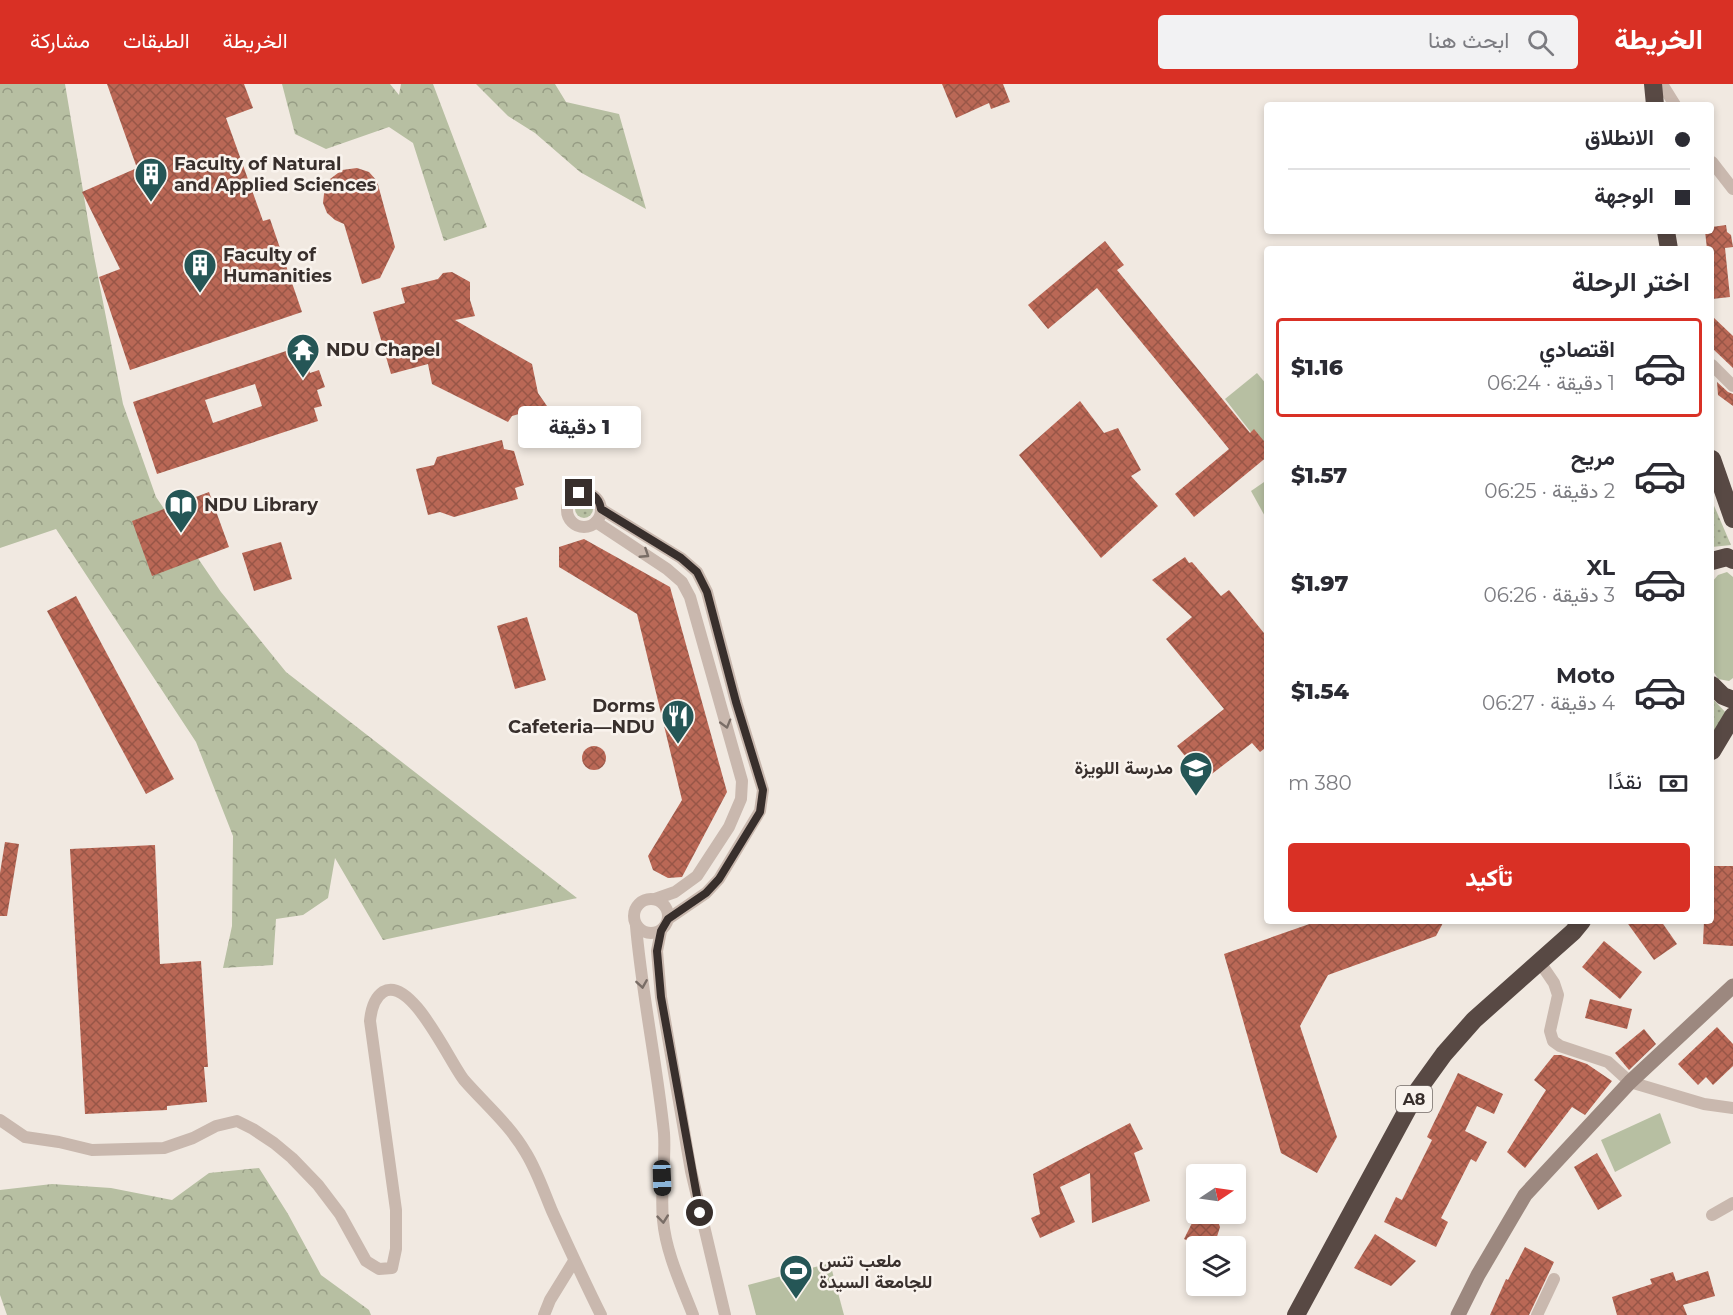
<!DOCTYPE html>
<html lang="ar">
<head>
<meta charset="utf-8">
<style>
	:root { --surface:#fff; --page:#f2f2f3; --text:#2b2b33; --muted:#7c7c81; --line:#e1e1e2; --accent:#d93025 }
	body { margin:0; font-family:Montserrat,Vazirmatn,sans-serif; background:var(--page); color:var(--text); direction:rtl; height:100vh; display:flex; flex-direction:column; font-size:22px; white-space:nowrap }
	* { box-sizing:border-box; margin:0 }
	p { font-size:20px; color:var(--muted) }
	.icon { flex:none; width:33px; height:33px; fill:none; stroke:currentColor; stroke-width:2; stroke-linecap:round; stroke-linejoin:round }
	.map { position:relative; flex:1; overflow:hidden; direction:ltr }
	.details { position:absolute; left:1264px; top:162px; width:450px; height:678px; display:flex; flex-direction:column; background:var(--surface); border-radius:6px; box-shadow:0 3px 9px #0003; direction:rtl }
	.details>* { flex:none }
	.hud { position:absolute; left:1264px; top:18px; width:450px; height:132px; border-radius:6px; box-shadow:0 3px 9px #0003; direction:rtl; display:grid; align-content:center; height:132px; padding:0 24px; background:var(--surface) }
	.needle { width:39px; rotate:77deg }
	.tools { position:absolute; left:1186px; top:1080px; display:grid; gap:12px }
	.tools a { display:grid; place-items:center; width:60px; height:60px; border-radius:6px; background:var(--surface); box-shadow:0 3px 9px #0003; font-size:30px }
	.end { position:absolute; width:27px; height:27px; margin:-14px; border:8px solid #382f2c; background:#fff; box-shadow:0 0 0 3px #fff }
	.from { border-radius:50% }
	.bubble { position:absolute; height:42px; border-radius:6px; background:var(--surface); box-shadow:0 3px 9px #0003; font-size:20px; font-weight:800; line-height:42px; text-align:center; direction:rtl }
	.car { position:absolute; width:18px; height:36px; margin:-18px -9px; border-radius:8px; box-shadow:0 0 4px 2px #0007; background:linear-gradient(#222 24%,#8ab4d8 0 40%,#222 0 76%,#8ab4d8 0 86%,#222 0) }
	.hud b { display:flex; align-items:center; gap:21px; height:57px; font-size:22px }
	.hud b+b { border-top:2px solid var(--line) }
	.hud i { width:15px; height:15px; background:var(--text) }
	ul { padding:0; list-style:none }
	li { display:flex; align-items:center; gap:18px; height:99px; margin:0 12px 9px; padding:0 12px; border:3px solid transparent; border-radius:6px }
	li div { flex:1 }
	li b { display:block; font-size:22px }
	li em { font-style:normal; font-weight:800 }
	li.on { border-color:var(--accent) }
	li>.icon { width:54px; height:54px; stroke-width:1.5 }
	h2 { padding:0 24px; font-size:27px; line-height:72px }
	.pay { display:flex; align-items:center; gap:15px; height:66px; padding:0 24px; font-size:22px }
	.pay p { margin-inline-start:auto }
	.button { display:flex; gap:12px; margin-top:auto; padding:12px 24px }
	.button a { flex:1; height:69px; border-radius:6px; background:var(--accent); color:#fff; font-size:24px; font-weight:800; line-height:69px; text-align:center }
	header { display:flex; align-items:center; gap:36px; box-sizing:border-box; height:84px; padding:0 30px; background:var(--accent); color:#fff }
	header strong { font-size:28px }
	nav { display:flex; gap:33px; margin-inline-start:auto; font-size:21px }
	.search { width:420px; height:54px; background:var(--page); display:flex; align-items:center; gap:15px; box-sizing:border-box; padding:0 21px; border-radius:6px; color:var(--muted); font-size:22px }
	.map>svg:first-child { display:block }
	.grass { fill:url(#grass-dots) }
	.forest { fill:url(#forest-crowns) }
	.garden { fill:#b7bfa2 }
	.building { fill:url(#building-cross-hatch); fill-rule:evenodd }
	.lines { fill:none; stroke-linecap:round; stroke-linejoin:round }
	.street { stroke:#c9b8ae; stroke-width:12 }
	.secondary { stroke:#9c887f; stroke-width:15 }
	.highway { stroke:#584944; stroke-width:18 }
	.oneway { stroke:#796d66 }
	.route { stroke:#382f2c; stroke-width:8 }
	.labels { text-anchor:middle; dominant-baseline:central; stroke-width:5; stroke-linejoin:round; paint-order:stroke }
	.shield { fill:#f9f3ed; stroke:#726a66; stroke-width:1.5 }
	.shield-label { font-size:16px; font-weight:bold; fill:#382f2c }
	.poi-label { font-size:18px; font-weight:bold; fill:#382f2c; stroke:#f9f3ed; text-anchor:start }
</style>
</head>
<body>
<header>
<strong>الخريطة</strong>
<div class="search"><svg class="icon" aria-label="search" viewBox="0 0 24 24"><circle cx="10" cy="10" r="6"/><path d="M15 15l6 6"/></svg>ابحث هنا</div>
<nav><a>الخريطة</a><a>الطبقات</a><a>مشاركة</a></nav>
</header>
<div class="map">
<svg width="1733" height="1231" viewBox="0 0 1733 1231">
	<defs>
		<pattern id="grass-dots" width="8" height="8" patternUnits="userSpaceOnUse" patternTransform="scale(1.5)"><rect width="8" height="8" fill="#b7bfa2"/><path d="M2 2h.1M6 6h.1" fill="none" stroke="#969c84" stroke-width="1.8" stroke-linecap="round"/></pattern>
		<pattern id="forest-crowns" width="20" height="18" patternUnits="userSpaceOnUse" patternTransform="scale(1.5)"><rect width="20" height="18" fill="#b7bfa2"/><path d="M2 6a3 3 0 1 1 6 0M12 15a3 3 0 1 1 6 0" fill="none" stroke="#969c84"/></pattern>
		<pattern id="building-cross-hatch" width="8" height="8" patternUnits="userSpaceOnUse" patternTransform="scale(1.5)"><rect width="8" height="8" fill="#ba6856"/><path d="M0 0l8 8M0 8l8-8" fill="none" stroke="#985647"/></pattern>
	</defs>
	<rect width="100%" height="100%" fill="#f1e9e1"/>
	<!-- grass -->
	<g class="grass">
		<circle cx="584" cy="425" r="9"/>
		<path d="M1712 417 1731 461 1712 463Z"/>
		<path d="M1712 614 1728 631 1712 656Z"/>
	</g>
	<!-- forest -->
	<g class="forest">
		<path d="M0 0H65L94 172 123 320 156 413 221 508 286 588 577 814 383 856 335 774 328 814 303 831 276 835 273 881 223 884 232 842 233 752 196 658 56 445 0 464Z"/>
		<path d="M282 0H390L399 11 401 0H433L487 143 444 157 413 59 389 43 326 65 295 50Z"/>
		<path d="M476 0H555L566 18 619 30 646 125 580 88 535 49 508 32Z"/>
		<path d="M259 1084 288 1130 321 1191 369 1226 371 1231H7L0 1211V1106L52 1100 111 1104 172 1116 209 1089Z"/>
	</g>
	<!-- garden -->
	<g class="garden">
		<path d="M1257 289 1267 301V369L1225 315Z"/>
		<path d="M1267 396V436L1251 407Z"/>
		<path d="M1727 488 1733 493V594L1729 597 1718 595 1712 585V498L1718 491Z"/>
		<path d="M1660 1029 1671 1059 1615 1088 1601 1056Z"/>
		<path d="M830 1179 844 1231H756L748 1201Z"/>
	</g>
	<!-- building -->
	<g class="building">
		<path d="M107 0H244L253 24 226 34 263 137 270 135 302 228 130 286 99 193 120 185 82 108 137 84Z"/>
		<path d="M942 0H1003L1010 18 991 25 989 19 956 34Z"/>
		<path d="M357 84 369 88 377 97 395 163 380 194 362 200 344 140 335 136 327 129 323 119 324 110 330 95 342 86Z"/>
		<path d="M1726 141 1727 148 1731 151 1733 163 1725 164 1730 213 1712 215V165H1707L1705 147H1712V143Z"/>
		<path d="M1105 157 1124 181 1117 186 1250 349 1254 345 1268 362V372L1194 433 1175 410 1229 365 1097 204 1048 245 1028 221Z"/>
		<path d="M452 188 470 198V216L475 232 455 236 532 280 538 309 547 322 512 332 508 338 432 300 428 280 391 290 373 228 405 219 401 204 438 195 443 189Z"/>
		<path d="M1712 232 1733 252V284L1712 264Z"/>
		<path d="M292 265 297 279 306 277 310 289 319 286 325 303 317 306 322 322 314 324 318 337 157 390 133 318ZM255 300 262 322 213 339 205 316Z"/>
		<path d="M1717 298 1728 308 1733 310V322L1718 311Z"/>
		<path d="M1080 317 1104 349 1118 344 1141 386 1131 392 1158 422 1101 474 1019 371Z"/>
		<path d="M502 356 504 365 514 367 524 401 515 404 518 415 454 433 440 428 428 431 416 385 434 381 437 373Z"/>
		<path d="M209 408 229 463 152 492 132 437Z"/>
		<path d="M584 455 670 503 727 708 682 793 668 794 653 786 648 772 682 716 637 530 559 483V463Z"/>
		<path d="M281 458 292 495 254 507 242 469Z"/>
		<path d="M1185 473 1189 479 1192 478 1221 512 1229 506 1268 554V662L1260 668 1252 659 1204 696 1177 662 1224 625 1166 555 1192 533 1152 496Z"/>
		<path d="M76 512 174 695 146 710 47 527Z"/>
		<path d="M527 533 546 596 515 605 497 542Z"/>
		<circle cx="594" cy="674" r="12"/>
		<path d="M5 758 19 760 7 832H0V789Z"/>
		<path d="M155 761 160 880 201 877 208 983H204L207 1018 167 1022V1026L85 1030 70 765Z"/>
		<path d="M1712 782H1733V862L1703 860 1704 837H1712Z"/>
		<path d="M1318 837H1444L1436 852 1328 891 1300 942 1337 1053 1317 1089 1281 1069 1224 870Z"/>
		<path d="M1626 837H1661L1677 860 1654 876Z"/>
		<path d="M1604 857 1642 888 1620 915 1582 883Z"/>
		<path d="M1590 915 1632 925 1627 945 1585 934Z"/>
		<path d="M1717 943 1733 960V982L1713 1001 1706 993 1698 1001 1678 980Z"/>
		<path d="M1644 945 1656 960 1629 986 1615 969Z"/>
		<path d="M1554 971H1561L1587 980 1612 997 1585 1031 1572 1023 1525 1084 1507 1068 1546 1006 1534 996Z"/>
		<path d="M1458 989 1503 1010 1494 1030 1477 1022 1465 1047 1487 1058 1476 1078 1471 1075 1441 1134 1448 1138 1436 1163 1384 1138 1396 1113 1402 1116 1432 1056 1427 1053Z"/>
		<path d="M1130 1039 1143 1065 1134 1069 1150 1117 1092 1139 1090 1089 1060 1103 1075 1138 1040 1154 1031 1134 1040 1130 1033 1090Z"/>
		<path d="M1597 1069 1622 1112 1598 1126 1574 1083Z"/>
		<path d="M1197 1129 1217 1135 1220 1143 1214 1162H1199L1184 1155Z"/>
		<path d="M1375 1150 1416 1177 1391 1202 1354 1184Z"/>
		<path d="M1525 1163 1554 1178 1529 1231H1490L1506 1195 1508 1196Z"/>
		<path d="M1708 1187 1715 1212 1683 1221 1687 1231H1617L1612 1213 1652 1200 1650 1195 1673 1188 1676 1197Z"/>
	</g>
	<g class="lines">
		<!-- street -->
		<g class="street">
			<path d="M1662 0 1675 21"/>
			<path d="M1712 78 1733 105"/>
			<path d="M1712 281 1733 302"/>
			<circle cx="584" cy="426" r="17"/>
			<path d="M601 425 681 474 697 488 707 508 736 618 763 706 760 727 719 795 706 809 668 835"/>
			<path d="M596 438 667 485 682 498 690 513 742 697 741 715 729 743 697 792 675 808 655 815"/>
			<circle cx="651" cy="832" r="17"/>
			<path d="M636 842C642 911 657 980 664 1049 666 1078 660 1107 663 1136 666 1169 681 1200 693 1231"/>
			<path d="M661 847 657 867 661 913 691 1087 725 1231"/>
			<path d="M1539 877 1554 899 1558 911 1550 947 1553 957 1560 962 1608 978 1630 998 1704 1020 1733 1024"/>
			<path d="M0 1036 25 1053 59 1058 92 1066 164 1064 193 1054 216 1042 237 1037 253 1045 274 1059 292 1074 318 1101 340 1130 366 1177 379 1185 392 1184 396 1165V1126L370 937C371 927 374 914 383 908 411 891 449 977 464 996 485 1020 510 1041 526 1069 537 1087 544 1108 552 1127 568 1162 584 1197 601 1231"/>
			<path d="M1712 1131 1733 1119"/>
			<path d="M544 1231 550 1216 574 1177"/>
			<path d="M1537 1231 1554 1195"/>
		</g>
		<!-- secondary -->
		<path class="secondary" d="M1458 1231 1478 1191 1525 1111 1630 998 1733 902"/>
		<!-- highway -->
		<g class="highway">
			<path d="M1653 0 1655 21"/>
			<path d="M1666 147 1669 165"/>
			<path d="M1712 375 1733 435"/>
			<path d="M1712 477 1727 473 1733 476"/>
			<path d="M1712 601 1723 612 1733 616"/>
			<path d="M1712 667 1733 632"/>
			<path d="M1296 1231 1418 1006 1444 970 1474 936 1573 848 1582 837"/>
		</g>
	</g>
	<!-- one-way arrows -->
	<defs><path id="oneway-chevron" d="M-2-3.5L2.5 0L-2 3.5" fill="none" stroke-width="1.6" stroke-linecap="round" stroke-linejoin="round" transform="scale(1.5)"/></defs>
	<g class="oneway">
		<use href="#oneway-chevron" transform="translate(645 470) rotate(33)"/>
		<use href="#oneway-chevron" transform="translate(726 640) rotate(74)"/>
		<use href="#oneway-chevron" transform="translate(642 900) rotate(81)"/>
		<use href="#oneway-chevron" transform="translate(663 1135) rotate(84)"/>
	</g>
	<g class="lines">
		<!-- route -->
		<path class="route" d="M579 409C591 407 599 413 601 425L681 474 697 488 707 508 736 618 763 706 760 728 719 795 706 809 668 835 661 847 657 867 661 913 700 1129"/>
	</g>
	<!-- icons -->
	<defs>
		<g id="building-pin" transform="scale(1.725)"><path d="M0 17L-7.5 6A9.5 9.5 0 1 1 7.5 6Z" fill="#255656" stroke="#f9f3ed"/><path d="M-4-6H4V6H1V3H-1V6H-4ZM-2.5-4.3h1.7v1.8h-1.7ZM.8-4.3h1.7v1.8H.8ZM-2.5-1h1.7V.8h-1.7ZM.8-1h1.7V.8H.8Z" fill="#fff"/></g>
		<g id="temple-pin" transform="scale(1.725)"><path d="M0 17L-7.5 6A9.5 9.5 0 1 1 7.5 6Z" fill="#255656" stroke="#f9f3ed"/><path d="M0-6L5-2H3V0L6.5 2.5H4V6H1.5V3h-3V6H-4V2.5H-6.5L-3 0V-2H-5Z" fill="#fff"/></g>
		<g id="library-pin" transform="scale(1.725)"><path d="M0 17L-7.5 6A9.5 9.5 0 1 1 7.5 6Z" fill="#255656" stroke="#f9f3ed"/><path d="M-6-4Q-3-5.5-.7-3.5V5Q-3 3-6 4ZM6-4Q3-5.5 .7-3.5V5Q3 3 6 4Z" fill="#fff"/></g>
		<g id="restaurant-pin" transform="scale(1.725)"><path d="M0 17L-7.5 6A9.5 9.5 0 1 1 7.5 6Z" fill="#255656" stroke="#f9f3ed"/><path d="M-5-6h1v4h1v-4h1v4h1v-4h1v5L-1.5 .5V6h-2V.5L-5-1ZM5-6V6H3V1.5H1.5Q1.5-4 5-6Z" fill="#fff"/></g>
		<g id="university-pin" transform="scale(1.725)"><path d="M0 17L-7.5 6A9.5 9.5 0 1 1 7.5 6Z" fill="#255656" stroke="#f9f3ed"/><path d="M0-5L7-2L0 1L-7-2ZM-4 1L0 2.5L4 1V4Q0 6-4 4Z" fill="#fff"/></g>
		<g id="stadium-pin" transform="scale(1.725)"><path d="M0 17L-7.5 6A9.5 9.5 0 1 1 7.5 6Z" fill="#255656" stroke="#f9f3ed"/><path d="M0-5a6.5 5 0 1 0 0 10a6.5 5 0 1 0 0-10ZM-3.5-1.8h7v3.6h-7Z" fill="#fff"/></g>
	</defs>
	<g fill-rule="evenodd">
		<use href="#building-pin" x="151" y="90"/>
		<use href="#building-pin" x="200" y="181"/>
		<use href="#temple-pin" x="303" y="266"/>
		<use href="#library-pin" x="181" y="421"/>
		<use href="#restaurant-pin" x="678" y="632"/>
		<use href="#university-pin" x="1196" y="684"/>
		<use href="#stadium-pin" x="796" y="1187"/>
	</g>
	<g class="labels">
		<!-- shield labels -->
		<rect class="shield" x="1396" y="1002" width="36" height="26" rx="4.5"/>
		<g class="shield-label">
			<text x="1414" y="1015">A8</text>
		</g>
		<!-- poi labels -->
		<g class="poi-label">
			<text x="174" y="80">Faculty of Natural<tspan x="174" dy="21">and Applied Sciences</tspan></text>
			<text x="223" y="171">Faculty of<tspan x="223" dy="21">Humanities</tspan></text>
			<text x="326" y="266">NDU Chapel</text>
			<text x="204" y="421">NDU Library</text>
			<text x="655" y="622" text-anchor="end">Dorms<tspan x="655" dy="21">Cafeteria—NDU</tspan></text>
			<text x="1173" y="684" text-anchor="end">مدرسة اللويزة</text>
			<text x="819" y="1177">ملعب تنس<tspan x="819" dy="21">للجامعة السيدة</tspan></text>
		</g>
	</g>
</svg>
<div class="tools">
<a><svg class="needle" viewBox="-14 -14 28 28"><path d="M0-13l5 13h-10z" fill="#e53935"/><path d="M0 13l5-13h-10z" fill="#7c7c81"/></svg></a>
<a><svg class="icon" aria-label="layers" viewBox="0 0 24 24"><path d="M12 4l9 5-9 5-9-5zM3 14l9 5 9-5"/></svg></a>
</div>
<i class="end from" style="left:700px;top:1129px"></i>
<i class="end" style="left:579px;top:409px"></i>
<div class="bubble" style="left:518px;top:322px;width:123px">1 دقيقة</div>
<i class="car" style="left:662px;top:1094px;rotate:178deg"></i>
<div class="hud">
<b><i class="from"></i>الانطلاق</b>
<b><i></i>الوجهة</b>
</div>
<section class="details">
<h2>اختر الرحلة</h2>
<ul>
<li class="on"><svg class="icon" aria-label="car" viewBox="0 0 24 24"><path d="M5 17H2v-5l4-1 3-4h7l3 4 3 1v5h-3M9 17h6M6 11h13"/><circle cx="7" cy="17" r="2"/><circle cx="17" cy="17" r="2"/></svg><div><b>اقتصادي</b><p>1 دقيقة · 06:24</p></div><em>$1.16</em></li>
<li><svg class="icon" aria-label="car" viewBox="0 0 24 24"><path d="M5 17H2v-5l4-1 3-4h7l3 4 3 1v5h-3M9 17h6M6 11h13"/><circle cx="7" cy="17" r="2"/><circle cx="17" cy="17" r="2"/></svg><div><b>مريح</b><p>2 دقيقة · 06:25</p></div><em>$1.57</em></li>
<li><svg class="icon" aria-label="car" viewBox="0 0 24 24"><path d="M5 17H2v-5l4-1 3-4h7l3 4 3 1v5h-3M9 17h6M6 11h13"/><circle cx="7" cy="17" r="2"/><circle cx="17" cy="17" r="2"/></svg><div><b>XL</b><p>3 دقيقة · 06:26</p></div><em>$1.97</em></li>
<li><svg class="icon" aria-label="car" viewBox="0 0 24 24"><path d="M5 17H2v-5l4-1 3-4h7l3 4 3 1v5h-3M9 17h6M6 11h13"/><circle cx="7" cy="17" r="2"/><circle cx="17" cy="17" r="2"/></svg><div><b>Moto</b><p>4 دقيقة · 06:27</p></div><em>$1.54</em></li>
</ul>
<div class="pay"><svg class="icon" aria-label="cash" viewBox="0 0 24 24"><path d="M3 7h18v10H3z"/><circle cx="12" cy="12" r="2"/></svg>نقدًا<p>380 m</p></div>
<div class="button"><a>تأكيد</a></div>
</section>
</div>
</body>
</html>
